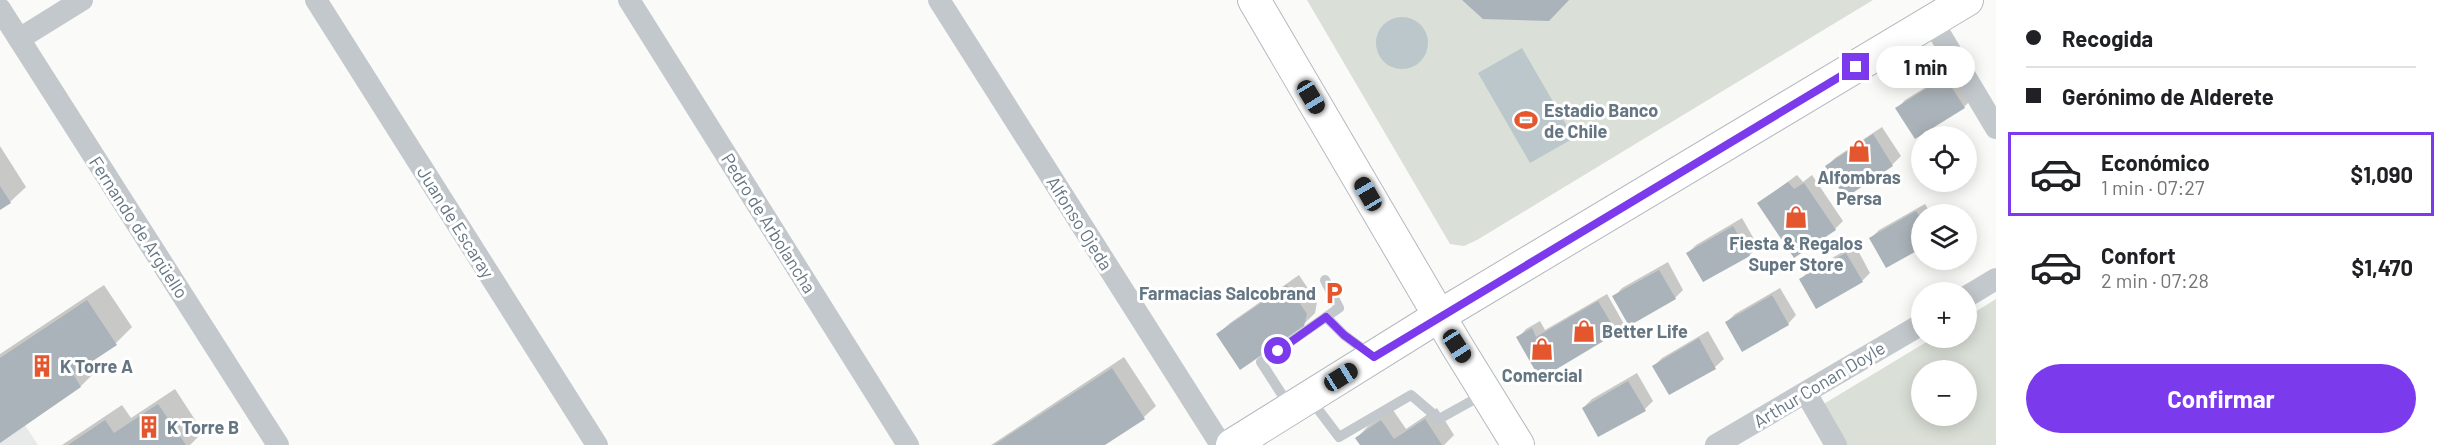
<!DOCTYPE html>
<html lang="es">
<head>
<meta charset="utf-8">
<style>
	:root { --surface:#fff; --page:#f2f2f2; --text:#202124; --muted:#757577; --line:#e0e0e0; --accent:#7c3aed }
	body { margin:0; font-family:Barlow,sans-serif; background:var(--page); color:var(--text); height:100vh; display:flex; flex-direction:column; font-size:22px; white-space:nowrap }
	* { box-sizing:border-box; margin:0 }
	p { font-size:20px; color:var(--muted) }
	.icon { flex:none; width:33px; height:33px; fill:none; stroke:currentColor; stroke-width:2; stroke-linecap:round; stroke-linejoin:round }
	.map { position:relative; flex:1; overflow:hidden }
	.drawer { display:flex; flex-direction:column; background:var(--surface); width:450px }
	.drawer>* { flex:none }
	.hud { display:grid; align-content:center; height:132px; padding:0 30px; background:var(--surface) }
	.tools { position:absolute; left:1911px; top:126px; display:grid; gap:12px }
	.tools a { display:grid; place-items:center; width:66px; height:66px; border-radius:50%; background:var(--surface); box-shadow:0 3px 15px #0003; font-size:30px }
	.end { position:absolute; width:27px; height:27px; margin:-14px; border:8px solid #7c3aed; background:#fff; box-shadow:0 0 0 3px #fff }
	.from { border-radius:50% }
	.bubble { position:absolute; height:42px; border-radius:21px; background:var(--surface); box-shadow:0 3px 15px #0003; font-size:20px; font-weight:700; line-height:42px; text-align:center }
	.car { position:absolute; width:18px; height:36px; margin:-18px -9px; border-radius:8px; box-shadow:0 0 4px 2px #0007; background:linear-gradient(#222 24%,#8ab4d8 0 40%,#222 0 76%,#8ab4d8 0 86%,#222 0) }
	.hud b { display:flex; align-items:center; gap:21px; height:57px; font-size:22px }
	.hud b+b { border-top:2px solid var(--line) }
	.hud i { width:15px; height:15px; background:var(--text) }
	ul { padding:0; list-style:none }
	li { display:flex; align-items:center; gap:18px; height:84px; margin:0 12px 9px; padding:0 18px; border:3px solid transparent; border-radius:0px }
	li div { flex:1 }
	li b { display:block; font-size:22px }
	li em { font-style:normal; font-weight:700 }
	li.active { border-color:var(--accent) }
	li>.icon { width:54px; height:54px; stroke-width:1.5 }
	.action { display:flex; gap:12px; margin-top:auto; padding:12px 30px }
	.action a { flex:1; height:69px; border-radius:36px; background:var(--accent); color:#fff; font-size:24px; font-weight:700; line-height:69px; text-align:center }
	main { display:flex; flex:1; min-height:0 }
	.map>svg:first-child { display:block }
	.built { fill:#e8e9e9 }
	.green { fill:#dadfd7; fill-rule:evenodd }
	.water { fill:#bbc7cb }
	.shadow { fill:#0003 }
	.building { fill:#aab3b9 }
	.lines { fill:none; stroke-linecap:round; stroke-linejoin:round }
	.secondary-casing { stroke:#b3babf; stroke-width:34 }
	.lane { stroke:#c3c8cc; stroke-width:10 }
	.street { stroke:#c3c8cc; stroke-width:22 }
	.secondary { stroke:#fff; stroke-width:32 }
	.route { stroke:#7c3aed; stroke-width:8 }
	.labels { text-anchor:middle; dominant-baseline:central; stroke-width:6; stroke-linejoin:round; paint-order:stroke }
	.poi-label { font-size:18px; font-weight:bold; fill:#657683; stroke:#fff; text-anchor:start }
	.street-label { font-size:18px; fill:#657683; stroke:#fff }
</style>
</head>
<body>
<main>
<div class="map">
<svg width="1996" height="445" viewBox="0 0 1996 445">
	<rect width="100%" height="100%" fill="#fafaf8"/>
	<!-- built -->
	<path class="built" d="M0 387 38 445H0Z"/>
	<!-- green -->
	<g class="green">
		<path d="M1307 0H1873L1477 240 1464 246 1450 244Z"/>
		<path d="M1996 299V445H1846L1822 405 1933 338H1966L1967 317ZM1922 370H1966V416H1922Z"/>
	</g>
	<!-- water -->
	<g class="water">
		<circle cx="1402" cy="43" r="26"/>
		<path d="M1522 48 1574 138 1530 163 1478 73Z"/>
	</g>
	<!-- shadow -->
	<g class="shadow">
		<path d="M1954 70 1972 99 1964 107 1897 109 1905 100Z"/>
		<path d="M1882 127 1901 156 1892 165 1845 195 1827 166 1835 158Z"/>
		<path d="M0 146 26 187 10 202 0 209Z"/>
		<path d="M1797 175 1803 182 1812 175 1843 221 1835 229 1759 203Z"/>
		<path d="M1925 204 1931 214H1922V246L1871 238 1879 230Z"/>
		<path d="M1742 218 1758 246 1750 255 1704 280 1688 253 1696 245Z"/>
		<path d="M1855 245 1870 273 1862 281 1801 279 1809 271Z"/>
		<path d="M1668 262 1683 290 1675 298 1614 297 1622 288Z"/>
		<path d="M1299 275 1317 302 1315 313 1303 325 1218 334 1230 323Z"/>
		<path d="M104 285 132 327 116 343 91 362 97 370 81 386 0 441V354Z"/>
		<path d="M1780 288 1796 315 1788 324 1727 322 1735 314Z"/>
		<path d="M1607 294 1624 324 1616 332 1540 377 1518 338 1526 329 1540 321 1545 330Z"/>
		<path d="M1708 331 1724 359 1715 367 1670 393 1654 366 1662 358Z"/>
		<path d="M1124 357 1156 406 1144 417 1102 445H991Z"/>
		<path d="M1637 373 1653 401 1645 409 1583 408 1592 399Z"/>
		<path d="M175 389 203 432 190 445H62L122 405 131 418Z"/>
		<path d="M1437 408 1454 435 1444 445H1361L1357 438 1368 426 1393 410 1406 429Z"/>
	</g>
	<!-- building -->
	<g class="building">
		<path d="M1462 0H1569L1549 21 1483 19Z"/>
		<path d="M1945 77 1965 108 1915 139 1895 108Z"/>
		<path d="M1873 134 1893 166 1845 198 1825 166Z"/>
		<path d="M1788 182 1794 189 1804 183 1836 230 1794 258 1757 203Z"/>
		<path d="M0 186 11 203 0 210Z"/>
		<path d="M1916 211 1922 220V248L1886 268 1869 238Z"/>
		<path d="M1733 226 1750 256 1703 282 1686 253Z"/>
		<path d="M1846 253 1863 282 1816 309 1799 279Z"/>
		<path d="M1659 270 1676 299 1629 326 1612 296Z"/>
		<path d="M1287 285 1307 314 1304 326 1240 370 1216 334Z"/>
		<path d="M1772 295 1789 325 1742 352 1725 322Z"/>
		<path d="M87 300 117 345 73 374 81 387 0 443V358Z"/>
		<path d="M1598 301 1617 333 1540 379 1516 337 1532 328 1536 337Z"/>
		<path d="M1699 338 1716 369 1669 395 1652 366Z"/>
		<path d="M1112 368 1145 419 1105 445H994Z"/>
		<path d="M1628 381 1646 411 1598 437 1582 408Z"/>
		<path d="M158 404 186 445H68L105 420 114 433Z"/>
		<path d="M1425 419 1442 445H1360L1355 438 1381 420 1394 439Z"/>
	</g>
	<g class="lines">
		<!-- secondary casing -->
		<g class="secondary-casing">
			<g id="secondary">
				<path d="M1254 0 1457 346 1518 445"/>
				<path d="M1232 445 1439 316 1967 0"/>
			</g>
		</g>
		<!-- lane -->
		<g class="lane">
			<path d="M1325 280 1339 308 1326 317"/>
			<path d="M1311 400 1339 437 1411 395 1439 419 1484 394"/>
			<path d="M1290 407 1261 362 1326 317 1344 335 1371 355"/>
		</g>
		<!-- street -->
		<g class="street">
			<path d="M316 0 597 445"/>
			<path d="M629 0 908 445"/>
			<path d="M939 0 1221 445"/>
			<path d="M0 9 278 445"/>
			<path d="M1932 21 1996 128"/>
			<path d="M19 39 82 0"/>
			<path d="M1966 297 1996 279"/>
			<path d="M1806 393 1836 445"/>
			<path d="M1716 445 1922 324"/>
		</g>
		<!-- secondary -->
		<use href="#secondary" class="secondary"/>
	</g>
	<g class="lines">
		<!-- route -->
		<path class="route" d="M1278 351 1326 317 1344 335 1374 357 1856 67"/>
	</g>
	<!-- icons -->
	<defs>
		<g id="stadium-bare" transform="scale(1.8)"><path d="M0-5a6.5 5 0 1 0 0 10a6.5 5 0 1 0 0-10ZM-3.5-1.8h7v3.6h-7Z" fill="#e4572e" stroke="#fff" stroke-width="2.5" paint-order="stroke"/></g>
		<g id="shop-bare" transform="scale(1.8)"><path d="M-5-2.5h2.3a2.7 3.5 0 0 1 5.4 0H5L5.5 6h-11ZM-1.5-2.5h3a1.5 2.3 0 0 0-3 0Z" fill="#e4572e" stroke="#fff" stroke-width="2.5" paint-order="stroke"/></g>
		<g id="parking-bare" transform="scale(1.8)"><path d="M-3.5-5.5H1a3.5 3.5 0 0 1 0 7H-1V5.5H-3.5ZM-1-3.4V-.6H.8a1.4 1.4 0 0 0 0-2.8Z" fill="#e4572e" stroke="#fff" stroke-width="2.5" paint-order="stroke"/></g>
		<g id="building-bare" transform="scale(1.8)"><path d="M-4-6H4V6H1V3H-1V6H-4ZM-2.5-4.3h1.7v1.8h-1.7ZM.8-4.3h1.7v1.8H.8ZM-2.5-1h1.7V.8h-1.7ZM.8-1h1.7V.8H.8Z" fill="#e4572e" stroke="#fff" stroke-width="2.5" paint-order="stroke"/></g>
	</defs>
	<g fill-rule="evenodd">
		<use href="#stadium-bare" x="1526" y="120"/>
		<use href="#shop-bare" x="1859" y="151"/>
		<use href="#shop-bare" x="1796" y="217"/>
		<use href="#parking-bare" x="1334" y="293"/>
		<use href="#shop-bare" x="1584" y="331"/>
		<use href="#shop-bare" x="1542" y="349"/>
		<use href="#building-bare" x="42" y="366"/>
		<use href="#building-bare" x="149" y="427"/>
	</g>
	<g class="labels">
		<!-- poi labels -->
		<g class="poi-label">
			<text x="1544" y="110">Estadio Banco<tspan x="1544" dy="21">de Chile</tspan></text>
			<text x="1859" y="177" text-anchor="middle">Alfombras<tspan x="1859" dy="21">Persa</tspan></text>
			<text x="1796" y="243" text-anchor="middle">Fiesta &amp; Regalos<tspan x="1796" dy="21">Super Store</tspan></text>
			<text x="1316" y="293" text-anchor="end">Farmacias Salcobrand</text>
			<text x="1602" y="331">Better Life</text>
			<text x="60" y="366">K Torre A</text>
			<text x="1542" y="375" text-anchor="middle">Comercial</text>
			<text x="167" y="427">K Torre B</text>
		</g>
		<!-- street labels -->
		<g class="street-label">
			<text transform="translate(456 222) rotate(58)">Juan de Escaray</text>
			<text transform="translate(769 223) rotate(58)">Pedro de Arbolancha</text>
			<text transform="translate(1080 223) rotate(58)">Alfonso Ojeda</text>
			<text transform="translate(139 227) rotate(57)">Fernando de Argüello</text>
			<text transform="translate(1819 384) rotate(-31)">Arthur Conan Doyle</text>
		</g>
	</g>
</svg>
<div class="tools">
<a><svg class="icon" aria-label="locate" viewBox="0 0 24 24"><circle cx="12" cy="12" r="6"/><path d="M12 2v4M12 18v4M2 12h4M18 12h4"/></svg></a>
<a><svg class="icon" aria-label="layers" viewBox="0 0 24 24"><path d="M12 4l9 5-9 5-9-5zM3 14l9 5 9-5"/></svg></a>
<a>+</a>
<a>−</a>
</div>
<i class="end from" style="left:1278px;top:351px"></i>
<i class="end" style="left:1856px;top:67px"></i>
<div class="bubble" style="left:1876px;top:46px;width:99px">1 min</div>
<i class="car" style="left:1311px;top:97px;rotate:149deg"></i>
<i class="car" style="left:1368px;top:194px;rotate:330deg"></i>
<i class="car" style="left:1457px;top:346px;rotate:147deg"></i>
<i class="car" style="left:1341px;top:377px;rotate:58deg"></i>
</div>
<section class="drawer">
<div class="hud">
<b><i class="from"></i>Recogida</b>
<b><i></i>Gerónimo de Alderete</b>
</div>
<ul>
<li class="active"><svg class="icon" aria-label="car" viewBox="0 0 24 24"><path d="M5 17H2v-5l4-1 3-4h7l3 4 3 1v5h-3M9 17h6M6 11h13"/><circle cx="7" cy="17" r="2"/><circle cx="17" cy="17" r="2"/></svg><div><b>Económico</b><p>1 min · 07:27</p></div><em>$1,090</em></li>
<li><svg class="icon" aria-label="car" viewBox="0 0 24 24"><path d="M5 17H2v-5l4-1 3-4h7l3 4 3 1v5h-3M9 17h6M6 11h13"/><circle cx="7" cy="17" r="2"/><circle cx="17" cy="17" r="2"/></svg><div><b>Confort</b><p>2 min · 07:28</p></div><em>$1,470</em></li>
</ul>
<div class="action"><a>Confirmar</a></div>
</section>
</main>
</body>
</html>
